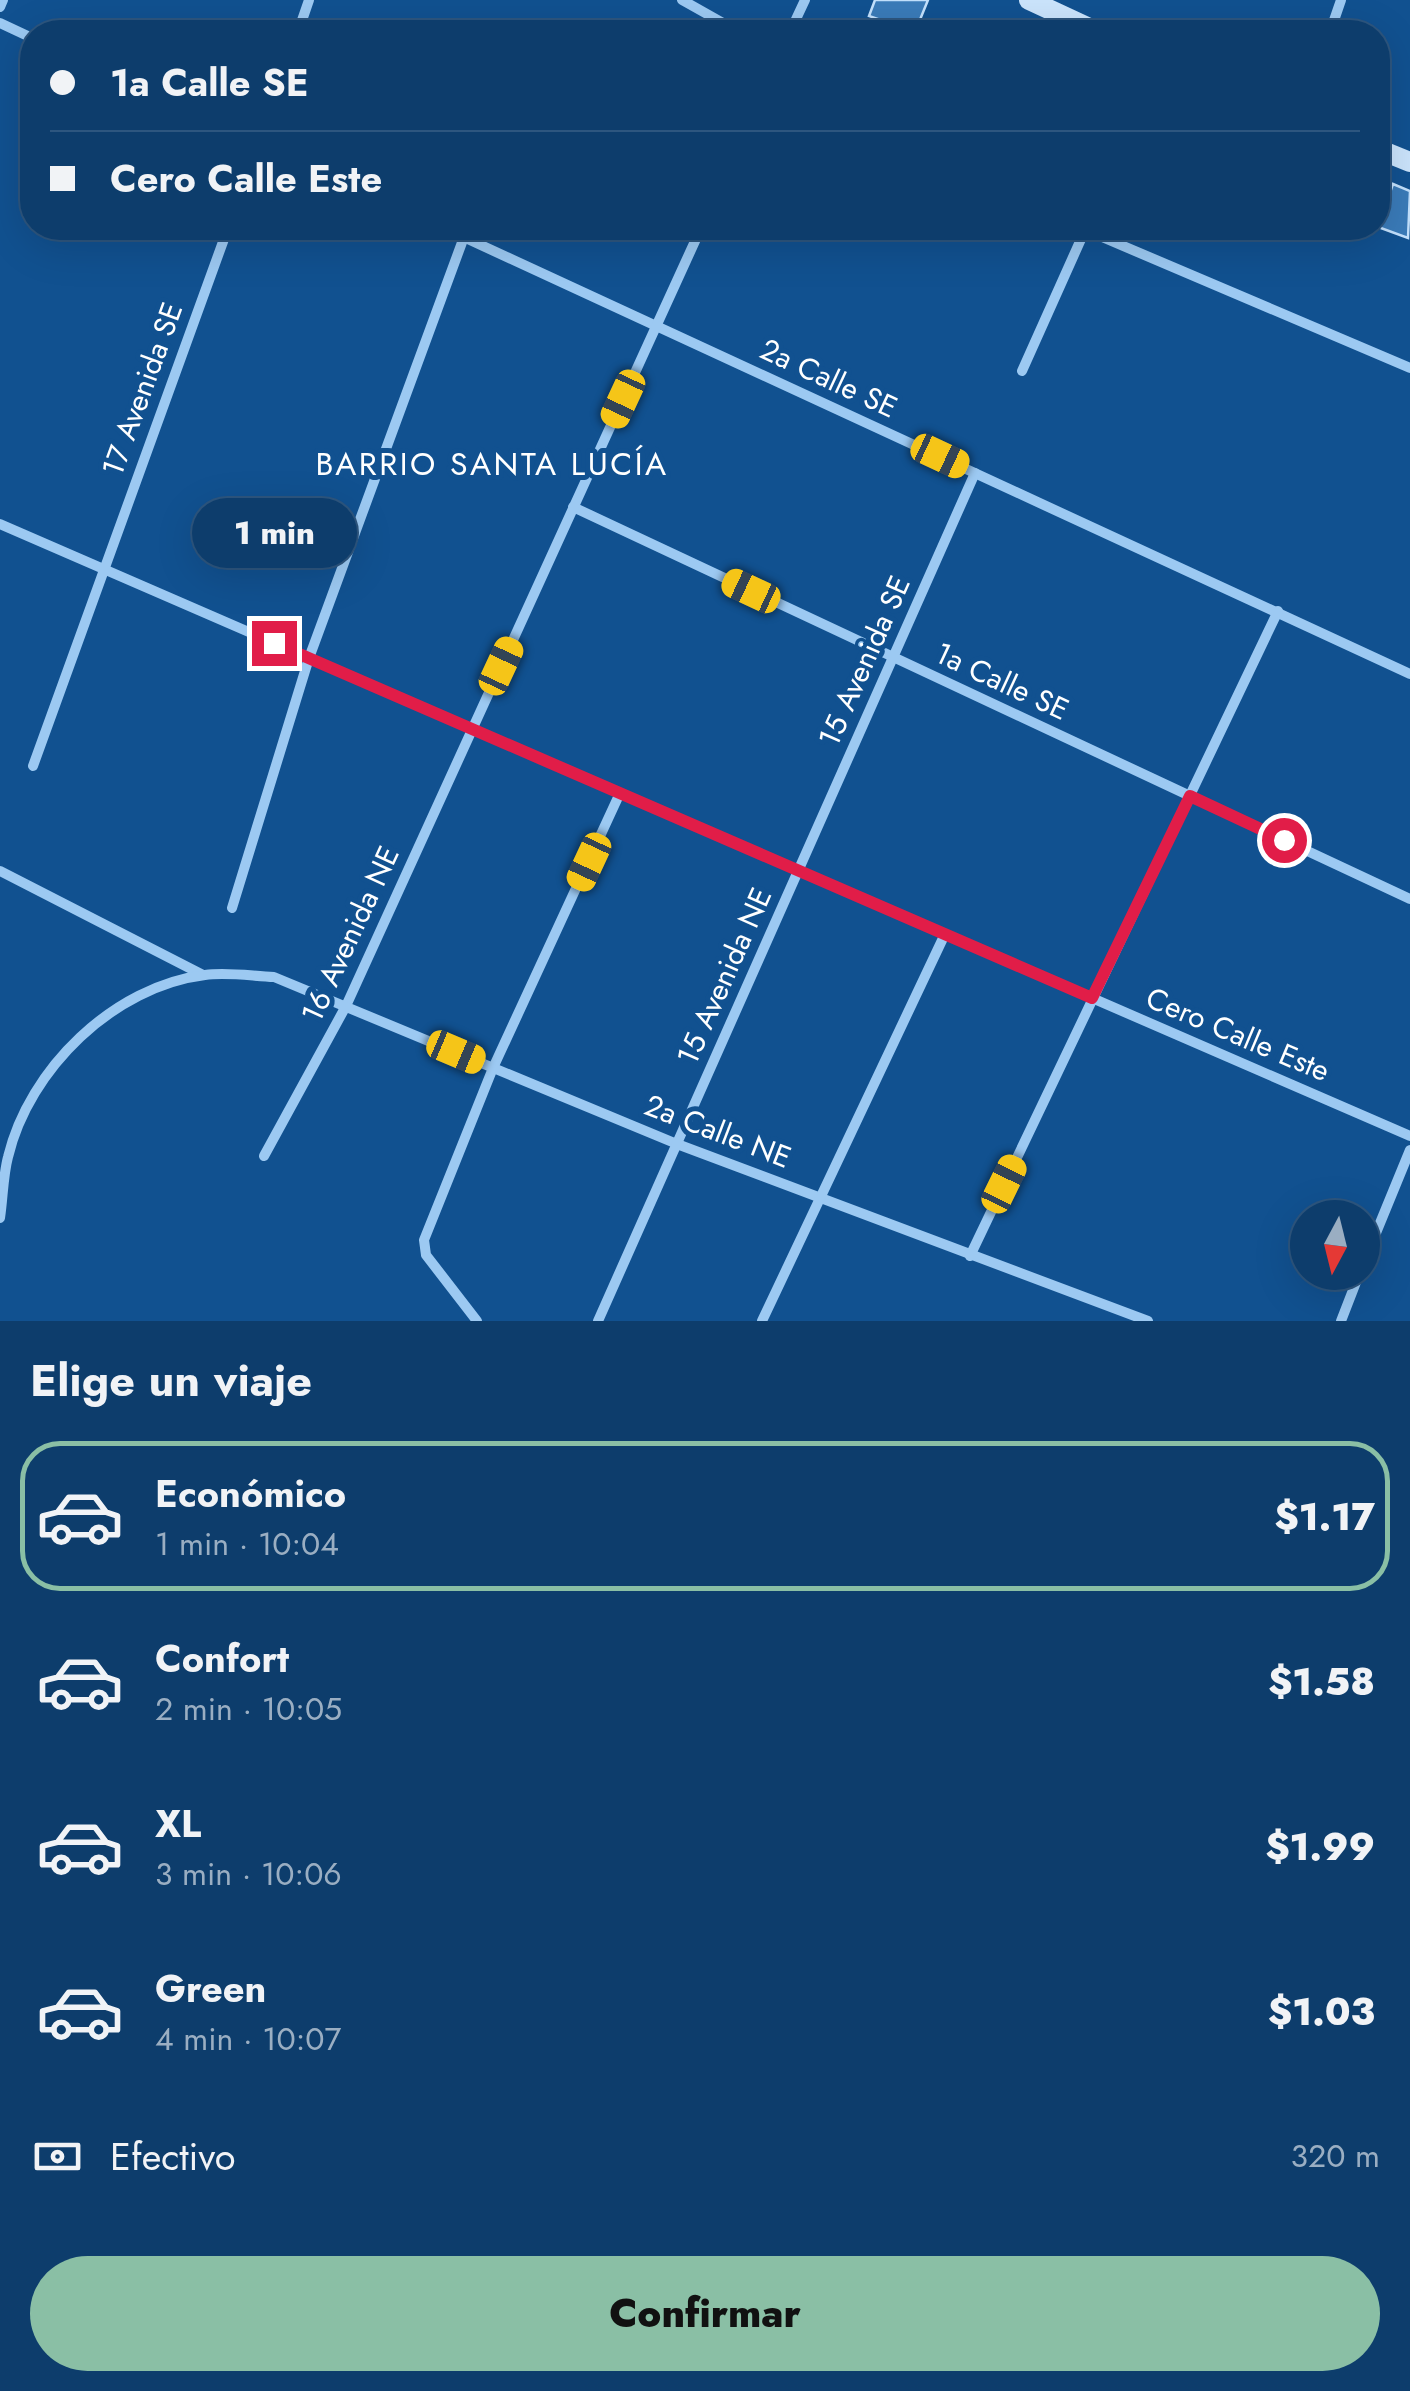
<!DOCTYPE html>
<html lang="es">
<head>
<meta charset="utf-8">
<style>
	:root { --surface:#0d3d6c; --page:#164472; --text:#f1f3f6; --muted:#9aaec2; --line:#2d567f; --accent:#8abfa5 }
	body { margin:0; font-family:Jost,sans-serif; background:var(--page); color:var(--text); height:100vh; display:flex; flex-direction:column; font-size:38px; white-space:nowrap }
	* { box-sizing:border-box; margin:0 }
	p { font-size:32px; color:var(--muted) }
	.icon { flex:none; width:55px; height:55px; fill:none; stroke:currentColor; stroke-width:2; stroke-linecap:round; stroke-linejoin:round }
	.map { position:relative; height:1321px; overflow:hidden }
	.details { display:flex; flex-direction:column; background:var(--surface); flex:1 }
	.details>* { flex:none }
	.hud { position:absolute; left:20px; top:20px; width:1370px; height:220px; border-radius:40px; box-shadow:0 10px 40px #0002,0 0 0 2px var(--line); display:grid; align-content:center; height:220px; padding:0 30px; background:var(--surface) }
	.needle { width:65px; rotate:187deg }
	.fabs { position:absolute; left:1290px; top:1200px; display:grid; gap:20px }
	.fabs a { display:grid; place-items:center; width:90px; height:90px; border-radius:50%; background:var(--surface); box-shadow:0 10px 40px #0002,0 0 0 2px var(--line); font-size:50px }
	.end { position:absolute; width:45px; height:45px; margin:-22px; border:12px solid #e11d48; background:#fff; box-shadow:0 0 0 5px #fff }
	.from { border-radius:50% }
	.bubble { position:absolute; height:70px; border-radius:35px; background:var(--surface); box-shadow:0 10px 40px #0002,0 0 0 2px var(--line); font-size:32px; font-weight:800; line-height:70px; text-align:center }
	.car { position:absolute; width:30px; height:60px; margin:-30px -15px; border-radius:12px; box-shadow:0 0 8px 2px #0007; background:linear-gradient(#f5c518 24%,#345 0 40%,#f5c518 0 76%,#345 0 86%,#f5c518 0) }
	.hud b { display:flex; align-items:center; gap:35px; height:95px; font-size:38px }
	.hud b+b { border-top:2px solid var(--line) }
	.hud i { width:25px; height:25px; background:var(--text) }
	ul { padding:0; list-style:none }
	li { display:flex; align-items:center; gap:30px; height:150px; margin:0 20px 15px; padding:0 10px; border:5px solid transparent; border-radius:40px }
	li div { flex:1 }
	li b { display:block; font-size:38px }
	li em { font-style:normal; font-weight:800 }
	li.on { border-color:var(--accent) }
	li>.icon { width:90px; height:90px; stroke-width:1.5 }
	h2 { padding:0 30px; font-size:45px; line-height:120px }
	.pay { display:flex; align-items:center; gap:25px; height:110px; padding:0 30px; font-size:38px }
	.pay p { margin-inline-start:auto }
	.button { display:flex; gap:20px; margin-top:auto; padding:20px 30px }
	.button a { flex:1; height:115px; border-radius:60px; background:var(--accent); color:#111; font-size:40px; font-weight:800; line-height:115px; text-align:center }
	.map>svg:first-child { display:block }
	.building { fill:#3a7bb9; stroke:#c3e1fd; stroke-width:2.5 }
	.lines { fill:none; stroke-linecap:round; stroke-linejoin:round }
	.minor { stroke:#9cc9f2; stroke-width:10 }
	.secondary { stroke:#cbe4fc; stroke-width:20 }
	.route { stroke:#e11d48; stroke-width:12 }
	.labels { text-anchor:middle; dominant-baseline:central; stroke-width:10; stroke-linejoin:round; paint-order:stroke }
	.street-label { font-size:30px; fill:#fff; stroke:#115190 }
	.neighbourhood-label { font-size:32px; letter-spacing:2.5px; fill:#fff; stroke:#115190 }
</style>
</head>
<body>
<div class="map">
<svg width="1410" height="1321" viewBox="0 0 1410 1321">
	<rect width="100%" height="100%" fill="#115190"/>
	<!-- building -->
	<g class="building">
		<path d="M875 0H928L915 32 869 16Z"/>
		<path d="M1393 184 1410 191 1408 238 1378 227Z"/>
	</g>
	<g class="lines">
		<!-- minor -->
		<g class="minor">
			<path d="M682 0 739 32"/>
			<path d="M0 7 3 0"/>
			<path d="M0 23 32 38"/>
			<path d="M298 32 309 0"/>
			<path d="M790 32 805 0"/>
			<path d="M1330 32 1341 0"/>
			<path d="M444 228 1410 674"/>
			<path d="M1081 228 1410 368"/>
			<path d="M1022 371 1086 228"/>
			<path d="M573 507 1410 899"/>
			<path d="M0 524 1410 1136"/>
			<path d="M33 766 228 228"/>
			<path d="M0 871 203 975"/>
			<path d="M232 908 309 658 464 237"/>
			<path d="M264 1156 346 1006 701 228"/>
			<path d="M0 1218C3 1198 3 1176 8 1157 29 1069 114 986 205 975 227 972 251 976 274 977L677 1144 1148 1321"/>
			<path d="M970 1256 1278 611"/>
			<path d="M1362 1267 1410 1150"/>
			<path d="M477 1321 426 1255 424 1240 493 1068 620 793"/>
			<path d="M598 1321 975 473"/>
			<path d="M762 1321 945 934"/>
			<path d="M1341 1321 1360 1272"/>
		</g>
		<!-- secondary -->
		<g class="secondary">
			<path d="M1029 0 1098 32"/>
			<path d="M1378 149 1410 162"/>
		</g>
	</g>
	<g class="lines">
		<!-- route -->
		<path class="route" d="M274 643 1092 998 1190 796 1284 840"/>
	</g>
	<g class="labels">
		<!-- street labels -->
		<g class="street-label">
			<text transform="translate(829 378) rotate(25)">2a Calle SE</text>
			<text transform="translate(142 389) rotate(-70)">17 Avenida SE</text>
			<text transform="translate(864 661) rotate(-66)">15 Avenida SE</text>
			<text transform="translate(1002 681) rotate(25)">1a Calle SE</text>
			<text transform="translate(350 934) rotate(-65)">16 Avenida NE</text>
			<text transform="translate(724 976) rotate(-66)">15 Avenida NE</text>
			<text transform="translate(1238 1034) rotate(23)">Cero Calle Este</text>
			<text transform="translate(718 1131) rotate(21)">2a Calle NE</text>
		</g>
		<!-- neighbourhood labels -->
		<g class="neighbourhood-label">
			<text x="492" y="464">BARRIO SANTA LUCÍA</text>
		</g>
	</g>
</svg>
<div class="fabs">
<a><svg class="needle" viewBox="-14 -14 28 28"><path d="M0-13l5 13h-10z" fill="#e53935"/><path d="M0 13l5-13h-10z" fill="#9aaec2"/></svg></a>
</div>
<i class="end from" style="left:1284px;top:840px"></i>
<i class="end" style="left:274px;top:643px"></i>
<div class="bubble" style="left:192px;top:498px;width:165px">1 min</div>
<i class="car" style="left:623px;top:399px;rotate:205deg"></i>
<i class="car" style="left:940px;top:456px;rotate:115deg"></i>
<i class="car" style="left:751px;top:591px;rotate:295deg"></i>
<i class="car" style="left:501px;top:666px;rotate:25deg"></i>
<i class="car" style="left:589px;top:862px;rotate:205deg"></i>
<i class="car" style="left:456px;top:1052px;rotate:113deg"></i>
<i class="car" style="left:1004px;top:1184px;rotate:26deg"></i>
<div class="hud">
<b><i class="from"></i>1a Calle SE</b>
<b><i></i>Cero Calle Este</b>
</div>
</div>
<section class="details">
<h2>Elige un viaje</h2>
<ul>
<li class="on"><svg class="icon" aria-label="car" viewBox="0 0 24 24"><path d="M5 17H2v-5l4-1 3-4h7l3 4 3 1v5h-3M9 17h6M6 11h13"/><circle cx="7" cy="17" r="2"/><circle cx="17" cy="17" r="2"/></svg><div><b>Económico</b><p>1 min · 10:04</p></div><em>$1.17</em></li>
<li><svg class="icon" aria-label="car" viewBox="0 0 24 24"><path d="M5 17H2v-5l4-1 3-4h7l3 4 3 1v5h-3M9 17h6M6 11h13"/><circle cx="7" cy="17" r="2"/><circle cx="17" cy="17" r="2"/></svg><div><b>Confort</b><p>2 min · 10:05</p></div><em>$1.58</em></li>
<li><svg class="icon" aria-label="car" viewBox="0 0 24 24"><path d="M5 17H2v-5l4-1 3-4h7l3 4 3 1v5h-3M9 17h6M6 11h13"/><circle cx="7" cy="17" r="2"/><circle cx="17" cy="17" r="2"/></svg><div><b>XL</b><p>3 min · 10:06</p></div><em>$1.99</em></li>
<li><svg class="icon" aria-label="car" viewBox="0 0 24 24"><path d="M5 17H2v-5l4-1 3-4h7l3 4 3 1v5h-3M9 17h6M6 11h13"/><circle cx="7" cy="17" r="2"/><circle cx="17" cy="17" r="2"/></svg><div><b>Green</b><p>4 min · 10:07</p></div><em>$1.03</em></li>
</ul>
<div class="pay"><svg class="icon" aria-label="cash" viewBox="0 0 24 24"><path d="M3 7h18v10H3z"/><circle cx="12" cy="12" r="2"/></svg>Efectivo<p>320 m</p></div>
<div class="button"><a>Confirmar</a></div>
</section>
</body>
</html>
